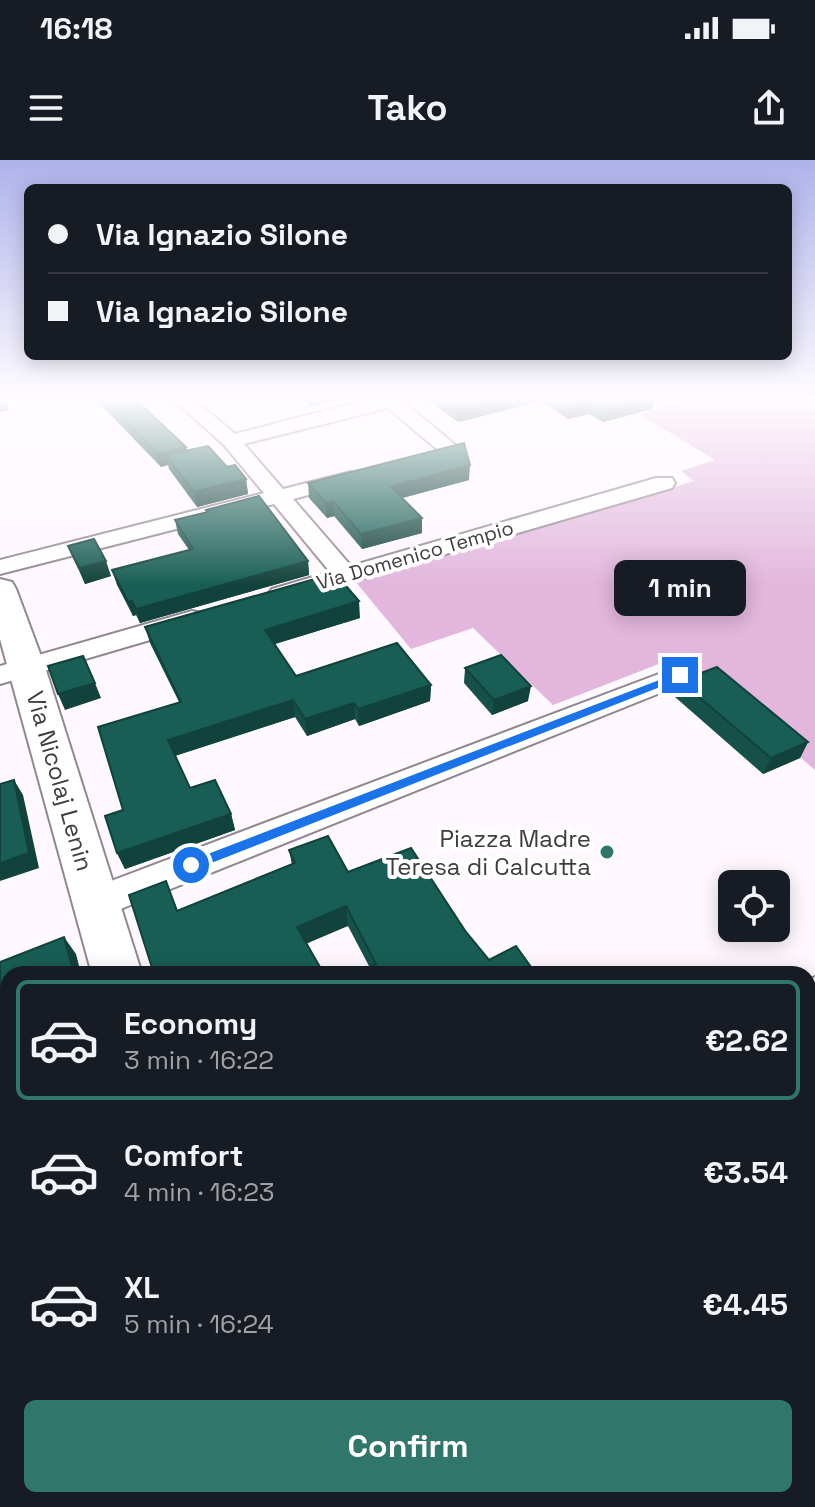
<!DOCTYPE html>
<html lang="en">
<head>
<meta charset="utf-8">
<style>
	:root { --surface:#171b24; --page:#20242c; --text:#f1f3f6; --muted:#9ea1a6; --line:#363941; --accent:#30766b }
	body { margin:0; font-family:"Space Grotesk",sans-serif; background:var(--page); color:var(--text); height:100vh; display:flex; flex-direction:column; font-size:30px; white-space:nowrap }
	* { box-sizing:border-box; margin:0 }
	p { font-size:26px; color:var(--muted) }
	.icon { flex:none; width:44px; height:44px; fill:none; stroke:currentColor; stroke-width:2; stroke-linecap:round; stroke-linejoin:round }
	.map { position:relative; flex:1; overflow:hidden }
	.panel { position:absolute; left:0px; top:806px; width:816px; height:542px; display:flex; flex-direction:column; background:var(--surface); border-radius:24px 24px 0 0; box-shadow:0 4px 20px #0003 }
	.panel>* { flex:none }
	.guide { position:absolute; left:24px; top:24px; width:768px; height:176px; border-radius:12px; box-shadow:0 4px 20px #0003; display:grid; align-content:center; height:176px; padding:0 24px; background:var(--surface) }
	.buttons { position:absolute; left:718px; top:710px; display:grid; gap:16px }
	.buttons a { display:grid; place-items:center; width:72px; height:72px; border-radius:12px; background:var(--surface); box-shadow:0 4px 20px #0003; font-size:40px }
	.end { position:absolute; width:36px; height:36px; margin:-18px; border:10px solid #1a73e8; background:#fff; box-shadow:0 0 0 4px #fff }
	.from { border-radius:50% }
	.bubble { position:absolute; height:56px; border-radius:12px; background:var(--surface); box-shadow:0 4px 20px #0003; font-size:26px; font-weight:700; line-height:56px; text-align:center }
	.guide b { display:flex; align-items:center; gap:28px; height:76px; font-size:30px }
	.guide b+b { border-top:2px solid var(--line) }
	.guide i { width:20px; height:20px; background:var(--text) }
	ul { padding:14px 0 0; list-style:none }
	li { display:flex; align-items:center; gap:24px; height:120px; margin:0 16px 12px; padding:0 8px; border:4px solid transparent; border-radius:12px }
	li div { flex:1 }
	li b { display:block; font-size:30px }
	li em { font-style:normal; font-weight:700 }
	li.on { border-color:var(--accent) }
	li>.icon { width:72px; height:72px; stroke-width:1.5 }
	.button { display:flex; gap:16px; margin-top:auto; padding:16px 24px }
	.button a { flex:1; height:92px; border-radius:12px; background:var(--accent); color:#fff; font-size:32px; font-weight:700; line-height:92px; text-align:center }
	.status { display:flex; justify-content:space-between; align-items:center; height:56px; padding:0 40px; background:var(--surface); direction:ltr }
	.status svg { height:22px; fill:currentColor }
	header { display:flex; justify-content:space-between; align-items:center; height:104px; padding:0 24px; background:var(--surface); font-size:36px; font-weight:700 }
	.map>svg:first-child { display:block }
	.green { fill:#e2b6dd }
	.lines { fill:none; stroke-linecap:round; stroke-linejoin:round }
	.street-casing { stroke:#918790; stroke-width:4 }
	.secondary-casing { stroke:#918790; stroke-width:4 }
	.street { fill:#fff; fill-rule:evenodd }
	.secondary { fill:#fff; fill-rule:evenodd }
	.wall { fill:#155148 }
	.shaded-wall { fill:#11423b }
	.building { fill:#185e54; stroke:#11423b; stroke-width:2 }
	.route { fill:#1a73e8 }
	.poi-dot { fill:#30766b; stroke:#fff; stroke-width:3 }
	.labels { text-anchor:middle; dominant-baseline:central; stroke-width:8; stroke-linejoin:round; paint-order:stroke }
	.far-street-label { font-size:20px; fill:#3f3b3e; stroke:#fff }
	.street-label { font-size:24px; fill:#3f3b3e; stroke:#fff }
	.poi-label { font-size:24px; fill:#3f3b3e; stroke:#fff; text-anchor:end }
</style>
</head>
<body>
<div class="status"><b>16:18</b><svg viewBox="0 0 49 12"><path d="M0 12V9h3v3zM5 12V6h3v6zM10 12V3h3v9zM15 12V0h3v12zM26 1h20v11H26zM47 4h2v5h-2z"/></svg></div>
<header><svg class="icon" aria-label="menu" viewBox="0 0 24 24"><path d="M4 6h16M4 12h16M4 18h16"/></svg>Tako<svg class="icon" aria-label="share" viewBox="0 0 24 24"><path d="M12 15V3M7 8l5-5 5 5M5 13v7h14v-7"/></svg></header>
<div class="map">
<svg width="815" height="1347" viewBox="0 0 815 1347">
	<rect width="100%" height="100%" fill="#fff8fe"/>
	<!-- green -->
	<path class="green" d="M697 237H815V610L682 495 553 545 473 468 411 489 355 421 694 321 681 311 715 300 639 254Z"/>
	<g class="lines">
		<!-- street casing -->
		<g class="street-casing">
			<g id="street">
				<path d="M171 237H191L235 274 377 237H417L405 243 459 288 462 292 459 296H445L388 248 244 284 283 329 351 312 358 314 362 318 358 322 293 339 351 406 656 318H672L675 323 672 328 281 442 272 439 268 434 272 429 330 412 274 344 0 414V400L264 333 224 285Z"/>
				<path d="M192 451 201 453 205 459 201 465 0 524V506Z"/>
				<path d="M680 506 690 509 694 515 690 521 108 754 95 758 82 754 77 743 82 732Z"/>
				<path d="M815 817V855L808 857V820Z"/>
				<path d="M51 1340H109L110 1347H52Z"/>
			</g>
		</g>
		<!-- secondary casing -->
		<g class="secondary-casing">
			<g id="secondary">
				<path d="M0 419 12 422 16 429 45 507 142 814H92L0 479Z"/>
				<path d="M808 915 815 918V979L808 977Z"/>
				<path d="M8 1270V1340H22L0 1347V1274Z"/>
				<path d="M243 1340H319L321 1347H245Z"/>
			</g>
		</g>
		<!-- street -->
		<use href="#street" class="street"/>
		<!-- secondary -->
		<use href="#secondary" class="secondary"/>
	</g>
	<!-- wall -->
	<g class="wall">
		<path d="M97 237H133L186 287 187 290 227 307 246 319 248 334 197 347 169 309 168 305 161 307 99 243Z"/>
		<path d="M300 237H348V238L311 247Z"/>
		<path d="M424 237H660L655 238 652 249 603 262 589 254 568 259 538 239V242L458 262Z"/>
		<path d="M469 320 402 338 422 373 362 389 334 356 327 358 309 338 308 323Z"/>
		<path d="M206 350 308 401 309 415 140 463 136 455 133 456 117 425 112 410 189 390 178 374 175 360 207 352Z"/>
		<path d="M68 386 111 416 85 424Z"/>
		<path d="M327 423 360 458 275 484 296 516 431 525 430 541 359 566 355 559 307 576 295 557 175 596 190 628 231 654 235 670 125 709 117 693 123 650 179 542 150 483 145 467Z"/>
		<path d="M465 508 528 541 492 555 464 523Z"/>
		<path d="M680 521 808 582 800 598 763 614 675 537Z"/>
		<path d="M289 690 348 712 466 772 489 800 536 814H356L370 808 348 766 154 814 166 721 178 751 292 705Z"/>
		<path d="M815 876V898L808 890V883Z"/>
		<path d="M808 947 815 956V1077L808 1068Z"/>
		<path d="M540 1340H569L572 1347H528Z"/>
		<path d="M618 1340H793L784 1347H622Z"/>
	</g>
	<!-- shaded-wall -->
	<g class="shaded-wall">
		<path d="M5 237 9 250 0 252V239Z"/>
		<path d="M310 237H348V238L311 247Z"/>
		<path d="M508 237H538V242L458 262 459 249Z"/>
		<path d="M640 237H660L655 238 652 249 603 262 605 250Z"/>
		<path d="M591 242 589 254 568 259 570 247Z"/>
		<path d="M186 287 189 300 166 295 168 305 161 307 157 294Z"/>
		<path d="M470 305 469 320 391 341V327Z"/>
		<path d="M246 319 248 334 197 347 194 332Z"/>
		<path d="M333 341 334 356 327 358 326 343Z"/>
		<path d="M422 358V373L362 389 361 374Z"/>
		<path d="M106 401 111 416 85 424 79 408Z"/>
		<path d="M308 401 309 415 140 463 136 449Z"/>
		<path d="M132 441 136 455 133 456 128 442Z"/>
		<path d="M359 441 360 458 268 486 265 470Z"/>
		<path d="M95 523 101 538 65 550 58 534Z"/>
		<path d="M431 525 430 541 359 566 358 549Z"/>
		<path d="M531 526 528 541 492 555 494 540Z"/>
		<path d="M293 540 295 557 174 596 168 580Z"/>
		<path d="M354 543 355 559 307 576 305 559Z"/>
		<path d="M808 582 800 598 763 614 771 598Z"/>
		<path d="M14 620 23 635 39 708 0 721V703Z"/>
		<path d="M231 654 235 670 125 709 117 693Z"/>
		<path d="M346 746 348 766 301 786 297 767Z"/>
		<path d="M64 777 76 794 81 814H74Z"/>
		<path d="M8 1066V1085L0 1089V1070Z"/>
		<path d="M0 1094 8 1134V1217L0 1222Z"/>
		<path d="M213 1340H222L223 1347H215Z"/>
	</g>
	<!-- building -->
	<g class="building">
		<path d="M101 237H133L186 287 157 294Z"/>
		<path d="M442 237H508L459 249Z"/>
		<path d="M555 237H654L655 238 605 250 591 242 570 247Z"/>
		<path d="M464 283 470 305 391 327 422 358 361 374 333 341 326 343 308 323Z"/>
		<path d="M208 286 227 307 235 305 246 319 194 332 166 295Z"/>
		<path d="M259 336 308 401 136 449 132 441 128 442 112 410 193 389 175 360 208 352 206 350Z"/>
		<path d="M94 379 106 401 79 408 68 386Z"/>
		<path d="M322 417 327 423 340 419 359 441 265 470 296 516 397 483 431 525 358 549 354 543 305 559 293 540 168 580 190 628 215 620 231 654 117 693 105 656 123 650 98 567 181 542 145 467Z"/>
		<path d="M501 495 531 526 494 540 465 508Z"/>
		<path d="M83 496 95 523 58 534 48 506Z"/>
		<path d="M717 507 808 582 771 598 680 521Z"/>
		<path d="M14 620 29 693 0 703V624Z"/>
		<path d="M328 676 348 712 411 688 466 772 489 800 516 786 536 814H463L462 813 459 814H356L376 804 346 746 297 767 324 814H154L129 735 166 721 177 751 295 703 289 690Z"/>
		<path d="M64 777 74 814H8V1066L0 1070V882L4 880 0 861V802Z"/>
		<path d="M808 947 815 956V1042L808 1033Z"/>
		<path d="M0 1186 4 1205 0 1207Z"/>
		<path d="M808 1302 815 1313V1324L808 1329Z"/>
		<path d="M98 1340H213L215 1347H100Z"/>
		<path d="M553 1340H569L572 1347H541Z"/>
		<path d="M626 1340H793L784 1347H629Z"/>
	</g>
	<!-- sky -->
	<linearGradient id="sky" x2="0" y2="1"><stop stop-color="#aeb2eb"/><stop offset="0.56" stop-color="#fffcff"/><stop offset="1" stop-color="#fffcff" stop-opacity="0"/></linearGradient>
	<rect width="815" height="426" fill="url(#sky)"/>
	<!-- route -->
	<path class="route" d="M680 512 683 513V518L196 709 191 711 185 705 187 702Z"/>
	<!-- markers -->
	<circle class="poi-dot" cx="607" cy="692" r="8"/>
	<g class="labels">
		<!-- far-street labels -->
		<g class="far-street-label">
			<text transform="translate(415 395) rotate(-16)">Via Domenico Tempio</text>
		</g>
		<!-- street labels -->
		<g class="street-label">
			<text transform="translate(60 621) rotate(74)">Via Nicolaj Lenin</text>
		</g>
		<!-- poi labels -->
		<g class="poi-label">
			<text x="591" y="678">Piazza Madre<tspan x="591" dy="28">Teresa di Calcutta</tspan></text>
		</g>
	</g>
</svg>
<div class="buttons">
<a><svg class="icon" aria-label="locate" viewBox="0 0 24 24"><circle cx="12" cy="12" r="6"/><path d="M12 2v4M12 18v4M2 12h4M18 12h4"/></svg></a>
</div>
<i class="end from" style="left:191px;top:705px"></i>
<i class="end" style="left:680px;top:515px"></i>
<div class="bubble" style="left:614px;top:400px;width:132px">1 min</div>
<div class="guide">
<b><i class="from"></i>Via Ignazio Silone</b>
<b><i></i>Via Ignazio Silone</b>
</div>
<section class="panel">
<ul>
<li class="on"><svg class="icon" aria-label="car" viewBox="0 0 24 24"><path d="M5 17H2v-5l4-1 3-4h7l3 4 3 1v5h-3M9 17h6M6 11h13"/><circle cx="7" cy="17" r="2"/><circle cx="17" cy="17" r="2"/></svg><div><b>Economy</b><p>3 min · 16:22</p></div><em>€2.62</em></li>
<li><svg class="icon" aria-label="car" viewBox="0 0 24 24"><path d="M5 17H2v-5l4-1 3-4h7l3 4 3 1v5h-3M9 17h6M6 11h13"/><circle cx="7" cy="17" r="2"/><circle cx="17" cy="17" r="2"/></svg><div><b>Comfort</b><p>4 min · 16:23</p></div><em>€3.54</em></li>
<li><svg class="icon" aria-label="car" viewBox="0 0 24 24"><path d="M5 17H2v-5l4-1 3-4h7l3 4 3 1v5h-3M9 17h6M6 11h13"/><circle cx="7" cy="17" r="2"/><circle cx="17" cy="17" r="2"/></svg><div><b>XL</b><p>5 min · 16:24</p></div><em>€4.45</em></li>
</ul>
<div class="button"><a>Confirm</a></div>
</section>
</div>
</body>
</html>
